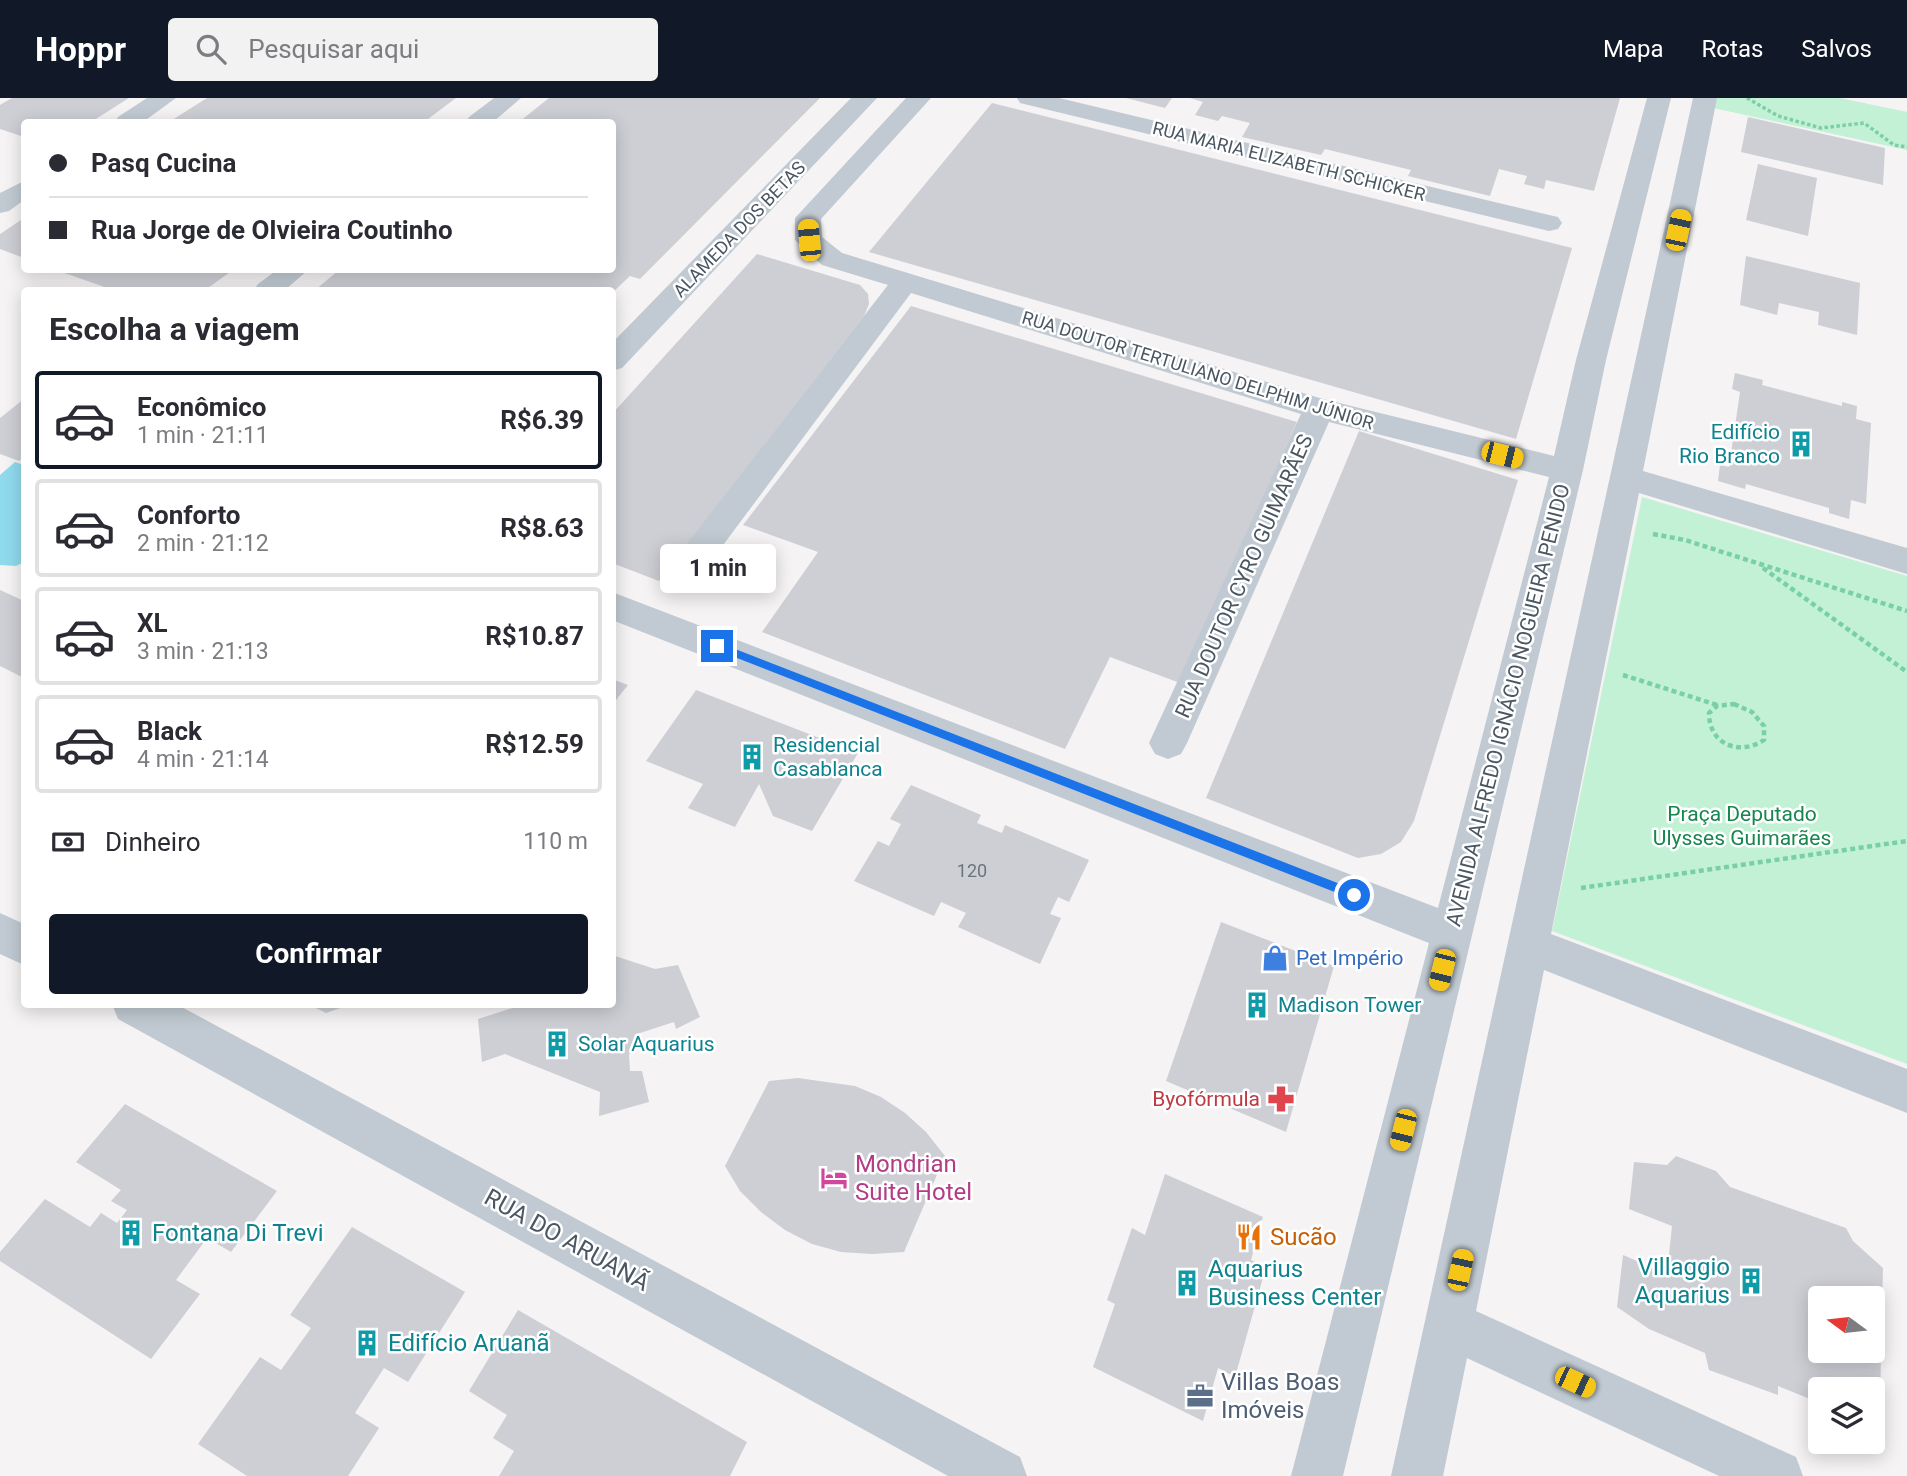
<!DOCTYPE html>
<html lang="pt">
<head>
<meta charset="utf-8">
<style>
	:root { --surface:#fff; --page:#f2f2f3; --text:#2b2b33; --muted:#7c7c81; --line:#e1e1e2; --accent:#111827 }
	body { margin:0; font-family:Roboto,sans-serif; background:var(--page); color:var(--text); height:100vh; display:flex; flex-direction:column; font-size:26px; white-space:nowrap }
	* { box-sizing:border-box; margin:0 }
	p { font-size:23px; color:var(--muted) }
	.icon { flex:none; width:38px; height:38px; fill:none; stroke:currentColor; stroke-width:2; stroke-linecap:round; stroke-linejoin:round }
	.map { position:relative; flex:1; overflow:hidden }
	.side { position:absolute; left:21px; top:189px; width:595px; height:721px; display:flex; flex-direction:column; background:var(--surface); border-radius:7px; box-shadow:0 4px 18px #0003 }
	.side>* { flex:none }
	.top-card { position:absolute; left:21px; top:21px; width:595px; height:154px; border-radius:7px; box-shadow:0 4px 18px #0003; display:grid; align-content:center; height:154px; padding:0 28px; background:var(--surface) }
	.needle { width:46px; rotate:285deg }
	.buttons { position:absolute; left:1808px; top:1188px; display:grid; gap:14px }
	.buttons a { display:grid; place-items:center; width:77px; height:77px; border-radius:7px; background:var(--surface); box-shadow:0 4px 18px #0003; font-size:35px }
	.end { position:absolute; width:32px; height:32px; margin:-16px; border:9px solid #1a73e8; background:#fff; box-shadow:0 0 0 4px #fff }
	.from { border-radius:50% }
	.bubble { position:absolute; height:49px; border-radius:7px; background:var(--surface); box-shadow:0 4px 18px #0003; font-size:23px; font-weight:700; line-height:49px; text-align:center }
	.car { position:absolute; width:21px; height:42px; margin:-21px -10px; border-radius:9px; box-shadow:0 0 5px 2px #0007; background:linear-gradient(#f5c518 24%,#345 0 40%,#f5c518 0 76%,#345 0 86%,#f5c518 0) }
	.top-card b { display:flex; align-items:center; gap:24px; height:66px; font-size:26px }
	.top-card b+b { border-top:2px solid var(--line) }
	.top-card i { width:18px; height:18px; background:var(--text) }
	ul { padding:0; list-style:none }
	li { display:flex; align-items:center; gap:21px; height:98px; margin:0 14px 10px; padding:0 14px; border:4px solid var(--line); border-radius:7px }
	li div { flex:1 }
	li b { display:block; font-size:26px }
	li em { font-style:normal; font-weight:700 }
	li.current { border-color:var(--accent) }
	li>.icon { width:63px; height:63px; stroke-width:1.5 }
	h2 { padding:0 28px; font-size:32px; line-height:84px }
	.pay { display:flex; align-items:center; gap:18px; height:77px; padding:0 28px; font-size:26px }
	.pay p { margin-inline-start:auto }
	.primary-button { display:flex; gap:14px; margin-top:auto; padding:14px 28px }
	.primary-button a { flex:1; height:80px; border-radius:7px; background:var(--accent); color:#fff; font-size:28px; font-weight:700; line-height:80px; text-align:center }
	header { display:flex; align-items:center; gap:42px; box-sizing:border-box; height:98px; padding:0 35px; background:var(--accent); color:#fff }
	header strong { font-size:33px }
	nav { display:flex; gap:38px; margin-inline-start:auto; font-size:24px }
	.search { width:490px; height:63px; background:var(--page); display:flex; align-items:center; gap:18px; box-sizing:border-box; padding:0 24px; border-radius:7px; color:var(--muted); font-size:26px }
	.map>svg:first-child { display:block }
	.green { fill:#c3f1d5 }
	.water { fill:#90daee }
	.building { fill:#cdcfd5 }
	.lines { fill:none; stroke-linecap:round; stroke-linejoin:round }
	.path-far1 { stroke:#7ad0a6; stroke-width:3.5; stroke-dasharray:3.5 2.5; stroke-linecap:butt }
	.path { stroke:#7ad0a6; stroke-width:4.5; stroke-dasharray:5 3.5; stroke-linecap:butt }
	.minor { fill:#c1cad2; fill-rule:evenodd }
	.route { fill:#1a73e8 }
	.labels { text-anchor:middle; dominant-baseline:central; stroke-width:5; stroke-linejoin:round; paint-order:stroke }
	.far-street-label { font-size:18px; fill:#4a5661; stroke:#fff }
	.number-label { font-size:18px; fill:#6b747e }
	.culture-label { font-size:21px; fill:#0d838f; stroke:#fff; text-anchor:start }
	.street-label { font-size:21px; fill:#4a5661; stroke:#fff }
	.park-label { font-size:21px; fill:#17864f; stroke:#fff }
	.shop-label { font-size:21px; fill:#366cbe; stroke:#fff; text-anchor:start }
	.health-label { font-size:21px; fill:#be3a42; stroke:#fff; text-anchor:end }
	.near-hotel-label { font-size:24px; fill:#b23c85; stroke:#fff; text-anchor:start }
	.near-culture-label { font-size:24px; fill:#0d838f; stroke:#fff; text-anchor:start }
	.near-food-label { font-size:24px; fill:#c56008; stroke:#fff; text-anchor:start }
	.near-street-label { font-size:24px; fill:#4a5661; stroke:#fff }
	.near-service-label { font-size:24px; fill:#4e5e75; stroke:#fff; text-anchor:start }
</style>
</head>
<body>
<header>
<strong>Hoppr</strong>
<div class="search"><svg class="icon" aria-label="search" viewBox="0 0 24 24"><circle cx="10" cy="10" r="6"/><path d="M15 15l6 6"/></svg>Pesquisar aqui</div>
<nav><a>Mapa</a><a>Rotas</a><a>Salvos</a></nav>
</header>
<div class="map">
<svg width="1907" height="1378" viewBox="0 0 1907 1378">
	<rect width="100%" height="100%" fill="#f5f3f3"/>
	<!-- green -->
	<g class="green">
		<path d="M1705 0H1840L1907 14V52L1704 8Z"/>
		<path d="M1642 399 1907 478V966L1552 833Z"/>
	</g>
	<!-- water -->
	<path class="water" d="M24 363V464L16 468 0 467V377L15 364 21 366Z"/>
	<!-- building -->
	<g class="building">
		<path d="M12 0H129L91 24H24V39L0 31V7Z"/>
		<path d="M207 0H456L424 24H169Z"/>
		<path d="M549 0H820L640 181 630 178 612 195V192H315L339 172H612V24H519Z"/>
		<path d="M1126 0H1172L1165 10Z"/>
		<path d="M1190 0H1620L1594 93 1546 82 1544 91 1524 86 1527 78 1499 71 1490 98 1408 78 1411 72 1325 51 1321 57 1242 39 1250 25 1222 18 1218 23 1195 17 1203 4Z"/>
		<path d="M992 5 1572 150 1516 341 869 154Z"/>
		<path d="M1748 19 1885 50 1883 87 1741 54Z"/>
		<path d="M1758 66 1817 80 1808 138 1746 122Z"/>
		<path d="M24 120V160L0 151V136Z"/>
		<path d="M757 156 860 187 868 196 869 206 864 218 659 483 612 465V316Z"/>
		<path d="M1746 158 1860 185 1857 237 1818 227 1819 214 1779 205 1777 217 1740 207Z"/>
		<path d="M56 172H233L205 192H113Z"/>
		<path d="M911 208 1297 324 1180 585 1110 559 1065 651 762 534 818 454 743 427Z"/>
		<path d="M1735 275 1763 282 1762 287 1842 308V304L1857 308 1856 321 1871 325 1866 406 1851 402 1849 421 1829 415V410L1746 386 1745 391 1718 383 1720 367 1729 369 1740 294 1732 291Z"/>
		<path d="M24 301V359L19 363 0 356V320Z"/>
		<path d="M1359 333 1518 382 1414 723 1401 744 1381 756 1358 760 1206 700Z"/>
		<path d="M0 492 24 503V580L0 568Z"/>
		<path d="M612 581 628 587 612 607Z"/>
		<path d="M696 592 858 655 812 733 773 718 759 686 735 729 688 710 703 686 646 663Z"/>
		<path d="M911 687 981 717 977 725 1002 735 1005 727 1089 762 1069 804 1058 799 1050 816 1061 820 1040 866 958 829 966 815 941 804 934 818 854 783 878 743 889 748 901 726 890 721Z"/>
		<path d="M1221 824 1334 868 1286 1034 1166 983Z"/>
		<path d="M612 857 655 871 678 867 700 919 676 931 674 924 637 936 629 957 630 973H642L649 1004 599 1018 600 994 505 956 482 964 478 921 525 906H612Z"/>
		<path d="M308 906H349V907L326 915Z"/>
		<path d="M798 980 855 988 881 999 905 1015 926 1034 945 1058 904 1154 872 1156 841 1154 812 1146 785 1132 761 1114 740 1093 725 1068 769 983Z"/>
		<path d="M125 1006 277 1093 231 1154 207 1140 176 1182 200 1196 151 1261 0 1163V1154L45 1101 90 1129 101 1115 117 1125 127 1112 111 1103 121 1092 76 1064Z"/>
		<path d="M1676 1058 1716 1073 1730 1089 1846 1130 1853 1143 1883 1170 1882 1208 1872 1205V1200H1862L1835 1189V1200H1820V1253H1872L1881 1257 1880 1309 1872 1310V1292H1820V1305L1778 1288V1297L1709 1272 1705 1255 1649 1231 1617 1209 1623 1157 1667 1176 1672 1128 1629 1111 1634 1064 1667 1067Z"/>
		<path d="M1165 1076 1263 1119 1251 1162 1266 1169 1235 1279 1218 1270 1203 1323 1093 1269 1115 1206 1107 1202 1132 1130 1145 1137Z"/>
		<path d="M352 1129 465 1194 408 1284 384 1270 355 1315 379 1330 348 1378H247L198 1346 260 1259 281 1272 311 1230 290 1217Z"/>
		<path d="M518 1212 747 1344 730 1378H499L514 1353 493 1340 507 1317 469 1293Z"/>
	</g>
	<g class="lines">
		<!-- path-far1 -->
		<path class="path-far1" d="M1747 0 1778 18 1821 30 1864 25 1894 47 1907 49"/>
		<!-- path -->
		<g class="path">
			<path d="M1653 436 1685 442 1907 513"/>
			<path d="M1763 470 1907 574"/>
			<path d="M1623 577 1717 607"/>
			<path d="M1734 606 1752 614 1764 628V642C1740 658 1709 647 1709 615L1717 608Z"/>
			<path d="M1581 790 1907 743"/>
		</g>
		<!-- minor -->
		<g class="minor">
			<path d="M147 0H176L143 24H115L118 19Z"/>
			<path d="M494 0H521L493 24H466L469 19Z"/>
			<path d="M851 0H877L622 270 612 273V245Z"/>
			<path d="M906 0H931L821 121 822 139 842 155 1323 301 1554 358 1576 262 1647 0H1671L1606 262 1583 372 1343 1378H1291L1429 845 612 522V494L1438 810 1549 379 1329 324 1187 645 1181 656 1168 661 1155 656 1149 645 1301 316 911 195 703 474 691 478 679 474 674 465 679 456 888 187 822 167 795 142V120Z"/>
			<path d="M1017 0H1059L1549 117 1558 119 1562 125 1558 131 1549 133 1020 5Z"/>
			<path d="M1693 0H1717L1643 373 1907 450V476L1639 395 1551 836 1907 971V1015L1544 872 1476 1213 1796 1359 1803 1378H1719L1467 1260 1443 1378H1391Z"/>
			<path d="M24 83V102L9 113 0 115V95Z"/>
			<path d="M277 172H308L285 192H254L258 186Z"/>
			<path d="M0 815 24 826V867L0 856Z"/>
			<path d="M112 906H176L1020 1359 1027 1378H948L118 921Z"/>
		</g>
	</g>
	<!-- route -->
	<path class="route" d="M717 544 1358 793 1360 797 1358 800H1350L714 551V545Z"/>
	<!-- icons -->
	<defs>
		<g id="building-bare" transform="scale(2.1)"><path d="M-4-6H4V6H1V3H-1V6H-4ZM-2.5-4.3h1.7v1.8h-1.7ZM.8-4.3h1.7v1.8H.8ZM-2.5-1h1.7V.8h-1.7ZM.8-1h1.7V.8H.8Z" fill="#0f9aa8" stroke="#fff" stroke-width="2.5" paint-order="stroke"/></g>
		<g id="shop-bare" transform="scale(2.1)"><path d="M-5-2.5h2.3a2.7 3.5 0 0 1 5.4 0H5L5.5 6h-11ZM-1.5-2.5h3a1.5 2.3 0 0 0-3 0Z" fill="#3f7fe0" stroke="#fff" stroke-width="2.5" paint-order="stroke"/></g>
		<g id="pharmacy-bare" transform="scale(2.1)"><path d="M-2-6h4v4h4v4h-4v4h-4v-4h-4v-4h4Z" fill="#e0444e" stroke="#fff" stroke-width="2.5" paint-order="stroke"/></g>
		<g id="hotel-bare" transform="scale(2.1)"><path d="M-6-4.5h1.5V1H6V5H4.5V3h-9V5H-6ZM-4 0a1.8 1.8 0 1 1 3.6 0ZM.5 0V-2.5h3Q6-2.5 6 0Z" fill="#d1479c" stroke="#fff" stroke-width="2.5" paint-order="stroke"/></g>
		<g id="restaurant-bare" transform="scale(2.1)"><path d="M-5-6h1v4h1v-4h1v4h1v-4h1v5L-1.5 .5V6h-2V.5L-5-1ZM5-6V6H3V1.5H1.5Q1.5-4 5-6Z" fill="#e8710a" stroke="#fff" stroke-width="2.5" paint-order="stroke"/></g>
		<g id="office-bare" transform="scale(2.1)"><path d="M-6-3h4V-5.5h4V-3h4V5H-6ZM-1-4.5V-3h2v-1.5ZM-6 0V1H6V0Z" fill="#5c6f8a" stroke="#fff" stroke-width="2.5" paint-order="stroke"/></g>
	</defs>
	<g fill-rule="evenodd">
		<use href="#building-bare" x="1801" y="346"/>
		<use href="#building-bare" x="752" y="659"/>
		<use href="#shop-bare" x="1275" y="860"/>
		<use href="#building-bare" x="1257" y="907"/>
		<use href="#building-bare" x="557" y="946"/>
		<use href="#pharmacy-bare" x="1281" y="1001"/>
		<use href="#hotel-bare" x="834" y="1080"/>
		<use href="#building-bare" x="131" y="1135"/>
		<use href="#restaurant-bare" x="1249" y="1139"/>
		<use href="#building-bare" x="1751" y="1183"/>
		<use href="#building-bare" x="1187" y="1185"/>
		<use href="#building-bare" x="367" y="1245"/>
		<use href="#office-bare" x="1200" y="1298"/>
	</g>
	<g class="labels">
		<!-- far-street labels -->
		<g class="far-street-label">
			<text transform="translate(1289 63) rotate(14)">RUA MARIA ELIZABETH SCHICKER</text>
			<text transform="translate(739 131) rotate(-46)">ALAMEDA DOS BETAS</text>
			<text transform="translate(1198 272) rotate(17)">RUA DOUTOR TERTULIANO DELPHIM JÚNIOR</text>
		</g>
		<!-- number labels -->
		<g class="number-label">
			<text x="972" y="772">120</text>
		</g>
		<!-- culture labels -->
		<g class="culture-label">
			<text x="1780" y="334" text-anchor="end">Edifício<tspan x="1780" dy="24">Rio Branco</tspan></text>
			<text x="773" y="647">Residencial<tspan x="773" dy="24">Casablanca</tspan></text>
			<text x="1278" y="907">Madison Tower</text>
			<text x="578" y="946">Solar Aquarius</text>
		</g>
		<!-- street labels -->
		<g class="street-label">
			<text transform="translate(1244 478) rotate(-66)">RUA DOUTOR CYRO GUIMARÃES</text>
			<text transform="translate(1508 607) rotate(-76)">AVENIDA ALFREDO IGNÁCIO NOGUEIRA PENIDO</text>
		</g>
		<!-- park labels -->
		<g class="park-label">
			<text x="1742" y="716">Praça Deputado<tspan x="1742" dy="24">Ulysses Guimarães</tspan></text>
		</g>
		<!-- shop labels -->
		<g class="shop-label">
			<text x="1296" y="860">Pet Império</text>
		</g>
		<!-- health labels -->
		<g class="health-label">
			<text x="1260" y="1001">Byofórmula</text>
		</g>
		<!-- near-hotel labels -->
		<g class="near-hotel-label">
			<text x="855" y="1066">Mondrian<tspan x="855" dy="28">Suite Hotel</tspan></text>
		</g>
		<!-- near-culture labels -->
		<g class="near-culture-label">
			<text x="152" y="1135">Fontana Di Trevi</text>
			<text x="1730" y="1169" text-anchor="end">Villaggio<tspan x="1730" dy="28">Aquarius</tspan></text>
			<text x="1208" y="1171">Aquarius<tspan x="1208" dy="28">Business Center</tspan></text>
			<text x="388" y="1245">Edifício Aruanã</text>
		</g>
		<!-- near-food labels -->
		<g class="near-food-label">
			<text x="1270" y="1139">Sucão</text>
		</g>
		<!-- near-street labels -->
		<g class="near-street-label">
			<text transform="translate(567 1142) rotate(29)">RUA DO ARUANÃ</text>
		</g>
		<!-- near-service labels -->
		<g class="near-service-label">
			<text x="1221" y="1284">Villas Boas<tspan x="1221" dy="28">Imóveis</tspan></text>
		</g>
	</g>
</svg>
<div class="buttons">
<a><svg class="needle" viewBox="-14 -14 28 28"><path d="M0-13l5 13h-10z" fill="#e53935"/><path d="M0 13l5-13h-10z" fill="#7c7c81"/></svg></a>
<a><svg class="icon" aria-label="layers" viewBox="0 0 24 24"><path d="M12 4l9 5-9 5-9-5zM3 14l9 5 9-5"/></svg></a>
</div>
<i class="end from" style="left:1354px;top:797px"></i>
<i class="end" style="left:717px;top:548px"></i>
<div class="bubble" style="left:660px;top:446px;width:116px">1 min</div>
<i class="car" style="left:1678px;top:132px;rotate:12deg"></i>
<i class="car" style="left:809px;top:142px;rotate:355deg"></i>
<i class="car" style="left:1502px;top:357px;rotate:104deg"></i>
<i class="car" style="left:1442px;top:872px;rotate:194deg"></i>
<i class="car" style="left:1403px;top:1032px;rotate:194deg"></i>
<i class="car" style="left:1460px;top:1172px;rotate:12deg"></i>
<i class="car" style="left:1575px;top:1284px;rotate:115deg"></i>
<div class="top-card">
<b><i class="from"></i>Pasq Cucina</b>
<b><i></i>Rua Jorge de Olvieira Coutinho</b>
</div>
<section class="side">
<h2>Escolha a viagem</h2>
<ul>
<li class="current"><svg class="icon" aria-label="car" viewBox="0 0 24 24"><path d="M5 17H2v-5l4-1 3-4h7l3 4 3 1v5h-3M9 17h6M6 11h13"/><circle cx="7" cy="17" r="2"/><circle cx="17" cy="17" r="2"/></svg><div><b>Econômico</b><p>1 min · 21:11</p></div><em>R$6.39</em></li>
<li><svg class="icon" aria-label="car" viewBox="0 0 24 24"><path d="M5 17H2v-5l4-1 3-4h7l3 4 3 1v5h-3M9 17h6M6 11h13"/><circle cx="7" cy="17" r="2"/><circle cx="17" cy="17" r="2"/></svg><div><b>Conforto</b><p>2 min · 21:12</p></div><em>R$8.63</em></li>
<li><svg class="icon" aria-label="car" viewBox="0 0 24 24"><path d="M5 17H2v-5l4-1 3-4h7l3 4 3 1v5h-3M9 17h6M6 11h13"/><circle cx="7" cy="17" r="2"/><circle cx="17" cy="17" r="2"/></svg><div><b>XL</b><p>3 min · 21:13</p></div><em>R$10.87</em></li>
<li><svg class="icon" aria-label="car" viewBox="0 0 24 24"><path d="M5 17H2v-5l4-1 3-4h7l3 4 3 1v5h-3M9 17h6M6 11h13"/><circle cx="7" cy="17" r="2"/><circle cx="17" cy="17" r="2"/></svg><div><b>Black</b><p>4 min · 21:14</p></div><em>R$12.59</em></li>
</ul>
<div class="pay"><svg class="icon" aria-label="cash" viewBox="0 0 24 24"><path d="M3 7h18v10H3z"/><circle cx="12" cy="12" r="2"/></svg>Dinheiro<p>110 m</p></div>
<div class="primary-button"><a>Confirmar</a></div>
</section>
</div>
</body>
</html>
